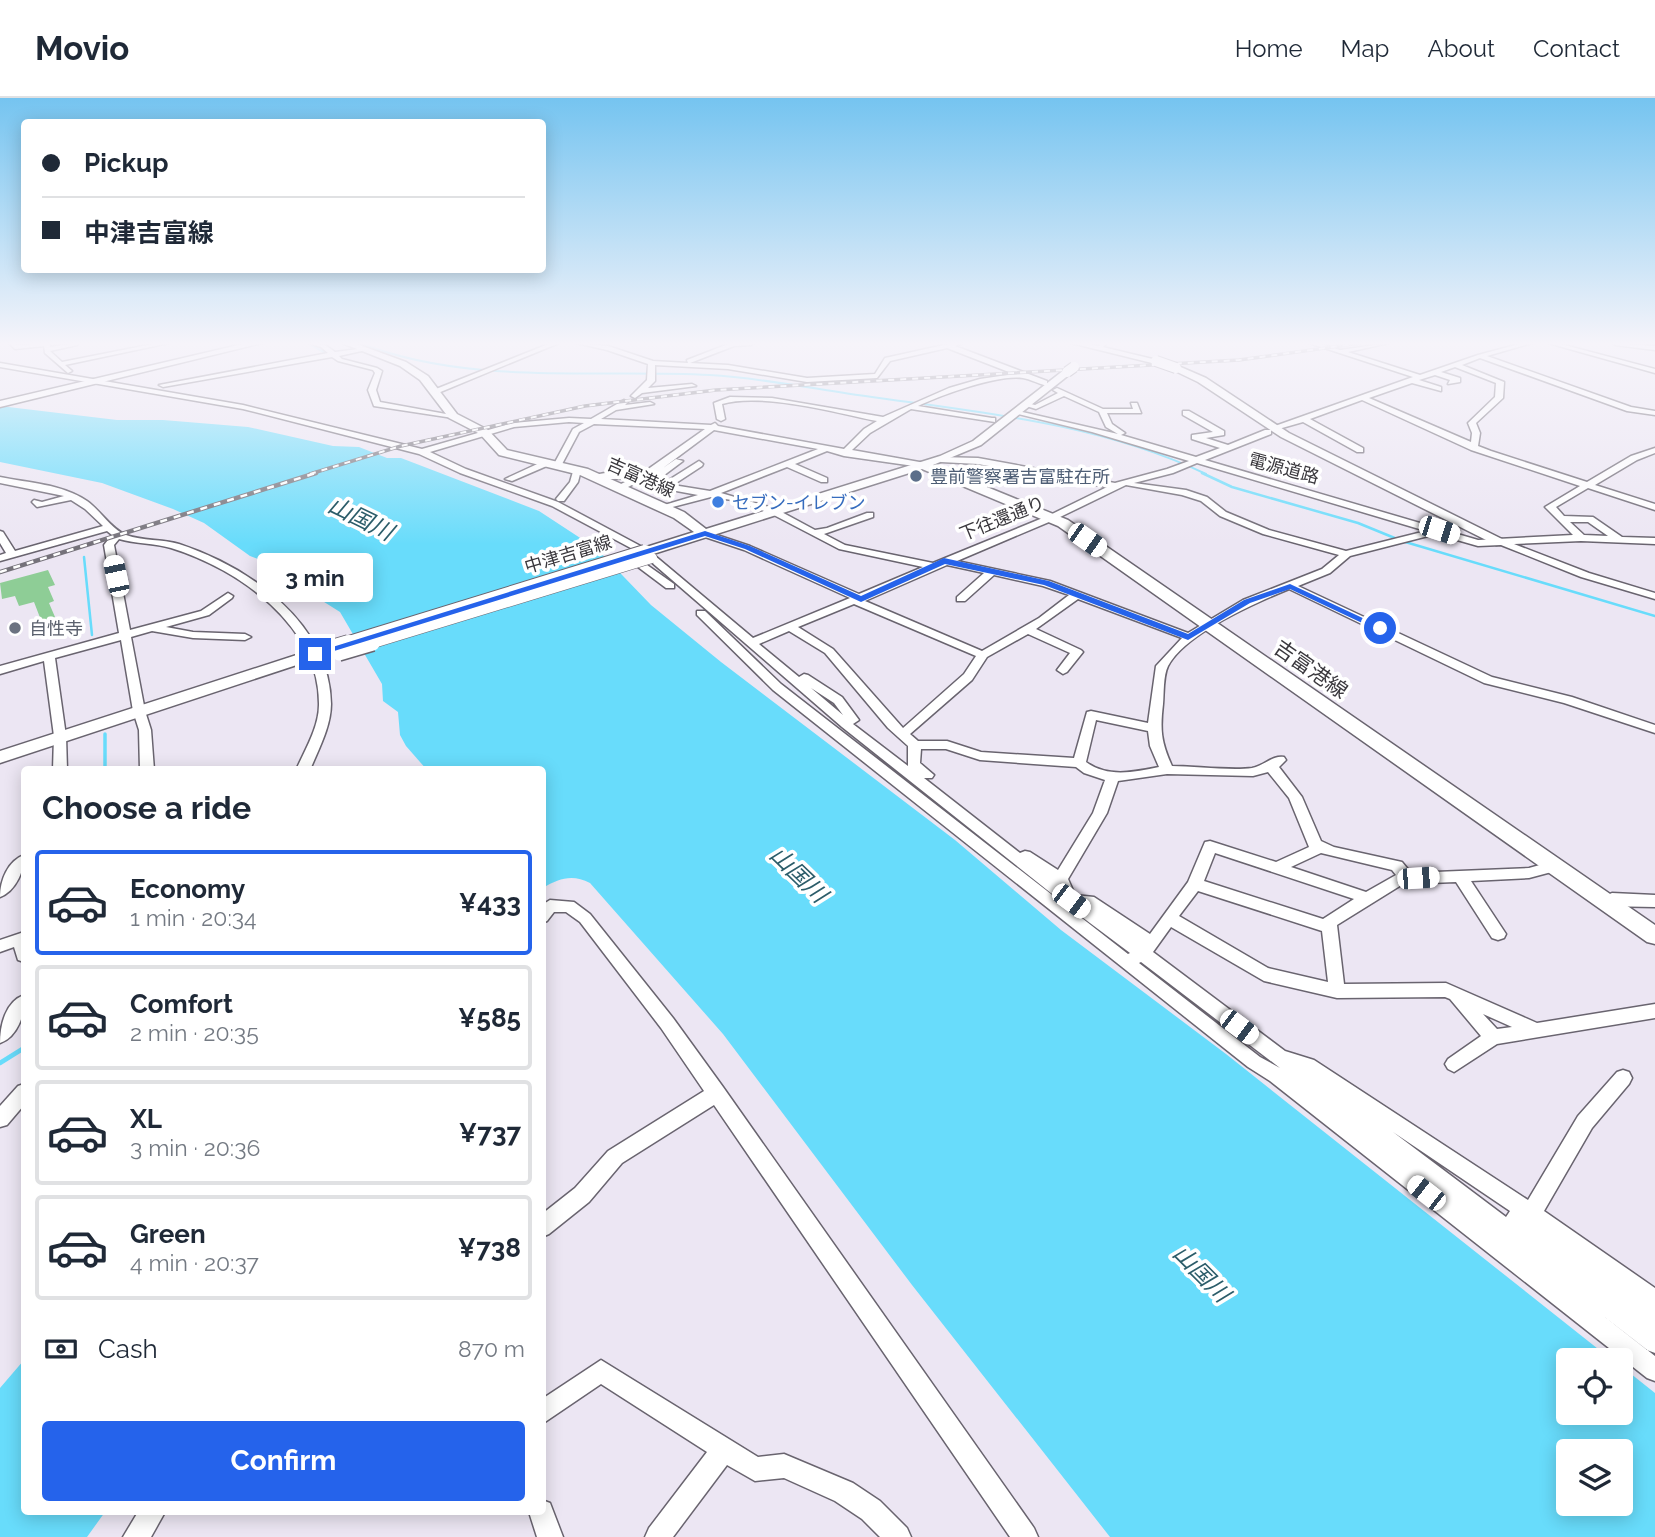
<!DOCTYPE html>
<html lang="en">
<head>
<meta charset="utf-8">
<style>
	:root { --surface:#fff; --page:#f6f6f7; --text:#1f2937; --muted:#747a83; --line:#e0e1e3; --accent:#2563eb }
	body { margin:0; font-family:Raleway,"Noto Sans JP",sans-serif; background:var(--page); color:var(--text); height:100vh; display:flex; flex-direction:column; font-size:26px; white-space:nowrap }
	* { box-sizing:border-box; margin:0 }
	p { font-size:23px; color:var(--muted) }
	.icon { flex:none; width:38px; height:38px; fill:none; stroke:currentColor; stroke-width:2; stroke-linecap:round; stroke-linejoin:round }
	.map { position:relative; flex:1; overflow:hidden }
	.sheet { position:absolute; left:21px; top:668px; width:525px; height:749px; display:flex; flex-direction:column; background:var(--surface); border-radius:7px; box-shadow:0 4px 18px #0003 }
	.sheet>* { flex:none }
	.banner { position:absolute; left:21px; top:21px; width:525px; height:154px; border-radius:7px; box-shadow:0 4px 18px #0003; display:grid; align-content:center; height:154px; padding:0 21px; background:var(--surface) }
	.controls { position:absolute; left:1556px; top:1250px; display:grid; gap:14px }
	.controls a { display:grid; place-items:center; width:77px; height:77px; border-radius:7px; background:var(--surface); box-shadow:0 4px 18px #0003; font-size:35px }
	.end { position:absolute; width:32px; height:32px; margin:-16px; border:9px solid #2563eb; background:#fff; box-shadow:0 0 0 4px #fff }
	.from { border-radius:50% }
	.bubble { position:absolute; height:49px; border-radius:7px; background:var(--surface); box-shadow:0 4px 18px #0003; font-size:23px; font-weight:700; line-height:49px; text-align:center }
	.car { position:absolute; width:21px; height:42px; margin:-21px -10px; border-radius:9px; box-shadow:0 0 5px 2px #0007; background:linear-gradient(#fff 24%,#345 0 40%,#fff 0 76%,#345 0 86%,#fff 0) }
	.banner b { display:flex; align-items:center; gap:24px; height:66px; font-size:26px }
	.banner b+b { border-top:2px solid var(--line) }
	.banner i { width:18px; height:18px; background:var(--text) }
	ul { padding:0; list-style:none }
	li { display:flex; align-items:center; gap:21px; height:105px; margin:0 14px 10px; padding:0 7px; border:4px solid var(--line); border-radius:7px }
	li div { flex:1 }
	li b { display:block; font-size:26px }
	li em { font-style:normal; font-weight:700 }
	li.active { border-color:var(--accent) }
	li>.icon { width:63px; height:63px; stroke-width:1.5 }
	h2 { padding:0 21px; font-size:32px; line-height:84px }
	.pay { display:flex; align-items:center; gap:18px; height:77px; padding:0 21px; font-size:26px }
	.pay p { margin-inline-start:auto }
	.action { display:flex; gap:14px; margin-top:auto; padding:14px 21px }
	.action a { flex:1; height:80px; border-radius:7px; background:var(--accent); color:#fff; font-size:28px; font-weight:700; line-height:80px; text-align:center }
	header { display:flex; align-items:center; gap:42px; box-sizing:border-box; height:98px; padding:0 35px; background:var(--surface); border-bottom:2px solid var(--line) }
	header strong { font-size:33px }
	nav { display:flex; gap:38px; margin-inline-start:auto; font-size:24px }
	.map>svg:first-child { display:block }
	.green { fill:#8ecd96 }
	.water { fill:#68dcfb; fill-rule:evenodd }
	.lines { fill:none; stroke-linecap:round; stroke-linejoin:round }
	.stream-far3 { stroke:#68dcfb; stroke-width:2 }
	.stream-far2 { stroke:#68dcfb; stroke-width:2.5 }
	.stream-far1 { stroke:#68dcfb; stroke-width:3.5 }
	.stream { stroke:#68dcfb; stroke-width:4.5 }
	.minor-casing { stroke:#69646f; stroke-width:3 }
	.major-casing { stroke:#69646f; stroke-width:3 }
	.minor { fill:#fff; fill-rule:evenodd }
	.major { fill:#fff; fill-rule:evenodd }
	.rail-far1-casing { stroke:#75727a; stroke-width:3.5 }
	.rail-casing { stroke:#75727a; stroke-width:4.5 }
	.rail-far1 { stroke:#fff; stroke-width:2; stroke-dasharray:6; stroke-linecap:butt }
	.rail { stroke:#fff; stroke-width:2.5; stroke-dasharray:7; stroke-linecap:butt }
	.minor-bridge-far1-casing { stroke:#69646f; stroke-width:11; stroke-linecap:butt }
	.minor-bridge-casing { stroke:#69646f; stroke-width:16; stroke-linecap:butt }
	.major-bridge-far2-casing { stroke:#69646f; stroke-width:12; stroke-linecap:butt }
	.major-bridge-far1-casing { stroke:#69646f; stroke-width:16; stroke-linecap:butt }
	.major-bridge-casing { stroke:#69646f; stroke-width:20; stroke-linecap:butt }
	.minor-bridge-far1 { stroke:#fff; stroke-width:10 }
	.minor-bridge { stroke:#fff; stroke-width:13 }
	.major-bridge-far2 { stroke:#fff; stroke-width:10 }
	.major-bridge-far1 { stroke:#fff; stroke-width:14 }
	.major-bridge { stroke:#fff; stroke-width:18 }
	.route { fill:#2563eb }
	.service-dot { fill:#5c6f8a; stroke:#fff; stroke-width:2.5 }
	.shop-dot { fill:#3f7fe0; stroke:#fff; stroke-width:2.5 }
	.worship-dot { fill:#6b7280; stroke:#fff; stroke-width:2.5 }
	.labels { text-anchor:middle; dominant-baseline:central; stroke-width:7; stroke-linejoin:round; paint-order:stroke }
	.far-street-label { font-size:18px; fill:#3a383d; stroke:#fff }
	.far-service-label { font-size:18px; fill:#4e5e75; stroke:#fff; text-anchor:start }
	.far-shop-label { font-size:18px; fill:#366cbe; stroke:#fff; text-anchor:start }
	.far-worship-label { font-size:18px; fill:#5b616d; stroke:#fff; text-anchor:start }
	.street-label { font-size:21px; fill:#3a383d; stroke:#fff }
	.water-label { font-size:23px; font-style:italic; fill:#2c5d6a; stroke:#fff }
</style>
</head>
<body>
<header>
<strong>Movio</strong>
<nav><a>Home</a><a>Map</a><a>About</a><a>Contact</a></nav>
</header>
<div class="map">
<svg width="1655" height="1439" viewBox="0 0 1655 1439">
	<rect width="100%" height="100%" fill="#ece6f3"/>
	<!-- green -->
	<path class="green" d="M48 472 55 487 48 489 54 503 49 505 58 526 44 530 34 504 19 508 15 498 2 501 0 485Z"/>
	<!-- water -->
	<g class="water">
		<path d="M0 308 117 322H163L248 329 333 348 359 349 387 360H401L539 413 597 451 651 507 721 564 955 742 1061 832 1226 956 1612 1262H1568V1314H1620L1621 1268 1655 1295V1439H1110L912 1187 723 936 590 785C573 776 559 780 543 790L542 672H427L406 648 400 637 398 614 383 603 382 586 340 514 294 485 277 468 250 458 204 425 173 411 102 385 0 364ZM1568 1353H1620V1405H1568Z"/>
		<path d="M24 1262V1414H105L87 1439H0V1290Z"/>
	</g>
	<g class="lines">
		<!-- stream-far3 -->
		<g class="stream-far3">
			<path d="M307 245 330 257"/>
			<path d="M359 245C471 288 592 271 710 277 764 280 819 292 872 299 986 315 1101 326 1206 376"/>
			<path d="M339 263 372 271"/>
			<path d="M382 309 402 312"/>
		</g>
		<!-- stream-far2 -->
		<g class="stream-far2">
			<path d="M1202 375 1232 389 1358 425 1402 443 1655 518"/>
			<path d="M84 459 92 537"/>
		</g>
		<!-- stream-far1 -->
		<path class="stream-far1" d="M105 636V672"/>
		<!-- stream -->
		<path class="stream" d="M0 965 24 950"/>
		<!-- minor casing -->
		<g class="minor-casing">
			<g id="minor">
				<path d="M9 245H15L17 247 50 245V249L77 245V247L50 253 62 264 158 245H169L65 267 72 273 68 275 45 255 44 248 15 251Z"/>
				<path d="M309 245 325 247 335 254 366 250V252L339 258 342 261 377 270 382 273 376 292 380 304 457 318 453 320 374 308 368 292 375 275 373 272 338 263 332 259 163 289 159 287 328 255 321 249Z"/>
				<path d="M551 245H559L438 295 431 293Z"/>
				<path d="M576 245 608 248 653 263 688 265 687 262 731 245H754L751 247 734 248 690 265 728 267 807 280 875 276 885 260 953 245H963L955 248 1047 283V287H1044C1037 285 1030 281 1023 280 999 276 941 297 918 308L992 320H995V324L911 311 870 335 852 352 925 365 929 368 928 370 844 358 827 353 795 366 827 380V384H821L787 369 721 395 776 411 815 432 827 430 867 415H873V419L824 436 845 447 933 465 1050 417 1107 389 978 366 941 364 937 361 938 359 978 360 1115 385 1167 371 1189 363 1092 334 1014 315 1018 313 1118 336 1106 329 1099 314 1064 298 1036 311 1023 307 1027 305 1035 307 1058 295 1053 292 1057 290 1103 311H1133L1131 305H1137L1141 315H1107L1112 326 1125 335 1121 337 1196 359 1220 350 1192 341V337L1213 334 1183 317V313H1189L1224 333V337L1206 340 1228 347 1265 332H1271V336L1205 362 1478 442 1573 437 1545 409 1580 388 1471 352 1362 302 1310 321 1363 350V354H1357L1303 324 1275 332V328L1413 279 1309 245H1318L1340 252 1389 245 1348 254 1420 277 1478 257 1523 245H1532L1487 258 1631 309 1655 313V317L1627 313 1480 260 1462 267 1504 284 1503 300 1476 325 1480 335 1478 348 1491 353 1587 384 1631 358 1655 350V355L1637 362 1595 387 1655 406V412L1588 390 1556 409 1564 418 1593 419 1622 439 1655 440V446L1581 443 1514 446 1589 475 1655 495V501L1581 479 1501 447 1478 448 1436 436 1350 458 1330 475 1298 488 1492 579 1572 599 1655 627V635L1564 605 1484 585 1289 491C1255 505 1185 536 1168 568 1163 578 1164 595 1163 606 1160 632 1161 644 1172 668 1194 668 1231 673 1252 670 1264 668 1272 657 1284 659L1286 662 1279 669 1302 699 1321 743 1334 749 1402 764 1411 775 1529 770 1554 763 1559 764 1561 768 1559 772 1529 780 1471 783 1506 836 1504 840 1498 842 1492 840 1456 784 1403 786 1337 827 1344 886 1446 885 1537 925 1655 906V920L1497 946 1454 974 1448 971 1445 966 1448 961 1481 938 1450 901 1445 899 1337 900 1264 883 1171 829 1153 854 1285 953 1314 962 1528 1102 1578 1018 1617 974 1623 972 1629 974 1632 980 1629 986 1592 1030 1544 1113 1655 1190V1255L1647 1252 1597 1213 1655 1258V1283L1647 1280 1270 983 1248 969 773 592 697 517V513H705L781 586 1128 856 1130 855 1066 807 842 629 642 456 552 408 460 375 419 356 243 311 0 269V265L243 307 422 351 513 325 569 320 591 321 624 302 628 304 625 307 650 304 654 306 616 312 601 321 711 327 715 325 718 328 844 351 864 331 877 323C837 315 761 294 722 306L725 321 721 323 717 321 714 305 730 299 772 300 883 319 949 290 980 281 1014 276 947 250 890 263 877 280 807 284 728 271 655 267V283L648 290 692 286 696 288 642 295 635 300 631 298 647 282 648 266 607 252ZM1455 269 1496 285 1495 299 1468 325 1472 335 1471 344 1369 300 1412 285 1441 293V289L1419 282 1435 277 1450 282 1448 286 1460 284V280L1441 274ZM569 324 584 325 573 331 554 366 555 368H561L579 334 594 326 705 331 644 374 640 372C624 378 605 371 591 379L595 382 633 380 617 388V392L620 393 656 375 644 383V387L698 397 661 408V412L711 399 732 402 770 415 839 451 923 469 859 496 750 448 708 434H702V438L744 452 850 500 753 540 648 452 558 404 466 371 430 354 514 329ZM714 332 818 351 710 393 673 387 702 368 703 366 699 363 664 385 655 384 683 363 676 361 663 370ZM1197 365 1426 433 1346 453 1269 432 1226 414 1207 399 1186 392 1134 385 1173 375ZM1126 387 1182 397 1201 403 1220 418 1263 436 1339 457 1322 471 1243 502 1188 535 1050 483 957 463 1056 421ZM1570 424H1588L1608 438 1584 437ZM947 467 984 475 957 499V503H965L994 477 1043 488 1069 497 1039 520 982 553 865 503ZM1078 501 1182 540 1156 568 1148 625 1091 613 1087 614 1074 660 981 654 947 643H918L910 636 972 582 987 559 1028 536 1070 555 1057 572 1063 576 1067 574 1083 554 1081 552 1036 531ZM854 506 976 558 964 576 903 630 833 551 798 529ZM789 533 825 555 888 630 908 648V668L853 626 859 622 842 599 808 577 804 576 799 579 759 546ZM811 590 834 605 843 617ZM1096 622 1148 633 1150 648 1159 669C1134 674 1108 680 1086 664ZM921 651H946L980 662 1076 669 1084 675 1105 682 1093 715 1058 772 1030 754 1025 753 1020 755 924 680H932L934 677 920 665ZM1268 674 1289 700 1309 749 1276 764 1210 743 1205 744 1188 784 1150 836 1094 799 1075 797 1068 781 1107 715 1118 683 1167 676 1253 678ZM1215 755 1354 801 1323 821 1204 783ZM1321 755 1392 772 1396 777 1366 794 1291 769ZM1198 793 1322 833 1328 884 1268 870 1179 818ZM1141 864 1280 970 1260 959 1139 865ZM1483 916 1512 929 1497 931ZM1393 1034 1510 1113 1506 1119Z"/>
				<path d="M1101 245H1107L1101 251H1097Z"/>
				<path d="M1548 245H1557L1655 271V275Z"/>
				<path d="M1612 245 1655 248V252L1615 247Z"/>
				<path d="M546 362 549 363V367L512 383 505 381Z"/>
				<path d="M574 370 581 372 578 384 564 403H558L556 401 570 384Z"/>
				<path d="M0 379C29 385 62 386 87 403 101 413 111 431 126 437 143 443 162 441 179 446 249 469 330 525 331 606 331 629 318 652 310 672H296C305 652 319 629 319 607 320 528 239 471 171 450 154 445 136 446 119 441L114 447 130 532 201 513 228 495 233 498 232 500 209 517 166 529 193 534 245 536 251 539 245 542 193 540 152 533 131 539 145 613 151 632 154 672H140L139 632 133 613 121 542 55 560 66 638 67 672H53L54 638 44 563 0 576V568L119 535 104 447 112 437 107 433 0 463V457L6 455 0 445V433L3 434 15 453 103 428 85 411 71 402 37 409 32 404 34 402 42 404 64 398 0 385Z"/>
				<path d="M630 455 674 486V490H666L626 460V456Z"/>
				<path d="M24 757C25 771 16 793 0 799 0 782 8 763 24 757Z"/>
				<path d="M1612 795 1655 797V809L1601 808 1598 804 1601 800Z"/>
				<path d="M550 802 574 804 590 816 673 920 723 989 1034 1430 1038 1439H1010L714 1007 622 1065 589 1104 549 1136 542 1139V1116L575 1090 608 1053 704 993 661 930 580 824 566 814H554L547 823 542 825V807Z"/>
				<path d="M24 834V864L18 862 14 849 0 854V842Z"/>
				<path d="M24 897C26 914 18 939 0 945 0 928 5 904 24 897Z"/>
				<path d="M24 986V1007L7 1027 0 1029V1008L18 988Z"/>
				<path d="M601 1262 758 1359 784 1356 853 1385 880 1403 907 1430 911 1439H880L862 1421 835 1403 784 1380 755 1383 727 1367 673 1439H645L649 1430 707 1354 601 1286 542 1326V1301Z"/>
				<path d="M542 1402 550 1405 563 1439H537L529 1414H542Z"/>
				<path d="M138 1414H165L151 1439H123Z"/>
			</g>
		</g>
		<!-- major casing -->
		<g class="major-casing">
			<g id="major">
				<path d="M247 245H262L0 309V303Z"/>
				<path d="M342 245H354L406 264 428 278 457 316 488 332 507 352 588 371 684 414 706 431 940 358 973 343 1064 272H1070V276L981 347 933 367 1068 422 1655 827V846L1647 844 1058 428 922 371 650 457H640V451L694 434 674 420 580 377 499 357 480 336 449 320 420 282 400 268Z"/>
				<path d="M1071 245H1086L1161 263 1156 266Z"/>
				<path d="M1176 267 1206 280 1289 335 1508 444 1496 447 1281 339 1198 284 1173 272Z"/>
				<path d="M315 551 323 556 321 559 0 665V653Z"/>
			</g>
		</g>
		<!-- minor -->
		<use href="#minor" class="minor"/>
		<!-- major -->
		<use href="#major" class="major"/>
		<!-- rail-far1 casing -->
		<g class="rail-far1-casing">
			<path id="rail-far1" d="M310 376 401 348 585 308 716 292 1239 262 1361 245"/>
		</g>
		<!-- rail casing -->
		<g class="rail-casing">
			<path id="rail" d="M0 474 316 375"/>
		</g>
		<!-- rail-far1 -->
		<use href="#rail-far1" class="rail-far1"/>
		<!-- rail -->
		<use href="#rail" class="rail"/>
		<!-- minor-bridge-far1 casing -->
		<g class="minor-bridge-far1-casing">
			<path id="minor-bridge-far1" d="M367 547 652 460"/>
		</g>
		<!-- minor-bridge casing -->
		<g class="minor-bridge-casing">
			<path id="minor-bridge" d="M339 556 373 546"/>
		</g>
		<!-- major-bridge-far2 casing -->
		<g class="major-bridge-far2-casing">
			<g id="major-bridge-far2">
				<path d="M1156 263 1176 270"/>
				<path d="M1067 274 1074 269"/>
			</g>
		</g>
		<!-- major-bridge-far1 casing -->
		<g class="major-bridge-far1-casing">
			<path id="major-bridge-far1" d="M343 547 645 454"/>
		</g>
		<!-- major-bridge casing -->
		<g class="major-bridge-casing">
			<path id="major-bridge" d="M315 556 349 546"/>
		</g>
		<!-- minor-bridge-far1 -->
		<use href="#minor-bridge-far1" class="minor-bridge-far1"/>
		<!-- minor-bridge -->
		<use href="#minor-bridge" class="minor-bridge"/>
		<!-- major-bridge-far2 -->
		<use href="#major-bridge-far2" class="major-bridge-far2"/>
		<!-- major-bridge-far1 -->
		<use href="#major-bridge-far1" class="major-bridge-far1"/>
		<!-- major-bridge -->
		<use href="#major-bridge" class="major-bridge"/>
	</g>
	<!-- sky -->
	<linearGradient id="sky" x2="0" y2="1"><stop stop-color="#75c4f0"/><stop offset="0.55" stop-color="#f6f4fa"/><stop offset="1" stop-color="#f6f4fa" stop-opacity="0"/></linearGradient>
	<rect width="1655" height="446" fill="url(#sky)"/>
	<!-- route -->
	<path class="route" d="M705 433 750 448 861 498 944 460 1049 483 1188 536 1244 502 1290 486 1384 530 1377 532 1290 491 1250 505 1188 542 1044 487 945 466 861 504 745 451 705 438 318 558 310 556Z"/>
	<!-- markers -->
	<circle class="service-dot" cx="916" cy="378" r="7"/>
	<circle class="shop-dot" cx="718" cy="404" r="7"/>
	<circle class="worship-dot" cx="15" cy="530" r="7"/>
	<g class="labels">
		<!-- far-street labels -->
		<g class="far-street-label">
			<text transform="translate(1284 370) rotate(15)">電源道路</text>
			<text transform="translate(641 379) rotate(24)">吉富港線</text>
			<text transform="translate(1002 420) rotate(-22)">下往還通り</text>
			<text transform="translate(568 456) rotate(-17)">中津吉富線</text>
		</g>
		<!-- far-service labels -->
		<g class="far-service-label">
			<text x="930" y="378">豊前警察署吉富駐在所</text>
		</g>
		<!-- far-shop labels -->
		<g class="far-shop-label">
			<text x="732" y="404">セブン-イレブン</text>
		</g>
		<!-- far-worship labels -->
		<g class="far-worship-label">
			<text x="29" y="530">自性寺</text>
		</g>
		<!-- street labels -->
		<g class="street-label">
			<text transform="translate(1311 571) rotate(35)">吉富港線</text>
		</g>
		<!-- water labels -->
		<g class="water-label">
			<text transform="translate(361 420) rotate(26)">山国川</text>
			<text transform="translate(799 776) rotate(44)">山国川</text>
			<text transform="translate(1202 1175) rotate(45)">山国川</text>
		</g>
	</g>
</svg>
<div class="controls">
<a><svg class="icon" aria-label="locate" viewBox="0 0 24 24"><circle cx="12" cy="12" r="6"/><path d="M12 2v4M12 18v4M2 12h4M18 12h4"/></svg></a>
<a><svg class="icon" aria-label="layers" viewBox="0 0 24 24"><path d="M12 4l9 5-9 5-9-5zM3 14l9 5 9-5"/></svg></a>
</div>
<i class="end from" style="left:1380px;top:530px"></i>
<i class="end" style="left:315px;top:556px"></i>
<div class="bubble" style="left:257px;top:455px;width:116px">3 min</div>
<i class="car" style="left:1439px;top:432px;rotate:108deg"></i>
<i class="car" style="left:1087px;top:442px;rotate:125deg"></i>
<i class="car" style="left:116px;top:478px;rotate:348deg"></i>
<i class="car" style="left:1418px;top:780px;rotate:86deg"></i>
<i class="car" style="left:1071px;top:803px;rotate:127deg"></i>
<i class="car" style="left:1239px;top:929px;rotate:127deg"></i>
<i class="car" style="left:1426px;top:1095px;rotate:308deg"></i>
<div class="banner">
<b><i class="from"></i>Pickup</b>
<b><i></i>中津吉富線</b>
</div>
<section class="sheet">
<h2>Choose a ride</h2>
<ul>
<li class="active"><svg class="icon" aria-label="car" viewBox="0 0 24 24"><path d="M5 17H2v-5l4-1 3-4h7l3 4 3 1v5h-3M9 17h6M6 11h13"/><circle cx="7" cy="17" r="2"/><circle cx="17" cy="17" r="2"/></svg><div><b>Economy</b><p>1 min · 20:34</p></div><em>¥433</em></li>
<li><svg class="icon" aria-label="car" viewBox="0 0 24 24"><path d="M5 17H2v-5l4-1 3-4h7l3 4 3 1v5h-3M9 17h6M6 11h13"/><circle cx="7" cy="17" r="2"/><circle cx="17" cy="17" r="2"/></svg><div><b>Comfort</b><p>2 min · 20:35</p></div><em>¥585</em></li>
<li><svg class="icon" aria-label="car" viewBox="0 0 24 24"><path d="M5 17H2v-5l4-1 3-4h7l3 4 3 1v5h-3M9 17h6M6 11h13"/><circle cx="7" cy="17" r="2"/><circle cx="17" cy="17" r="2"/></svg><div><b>XL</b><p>3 min · 20:36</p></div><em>¥737</em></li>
<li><svg class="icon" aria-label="car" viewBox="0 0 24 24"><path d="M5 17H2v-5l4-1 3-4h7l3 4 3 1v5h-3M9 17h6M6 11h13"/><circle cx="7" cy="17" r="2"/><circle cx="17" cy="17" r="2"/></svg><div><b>Green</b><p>4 min · 20:37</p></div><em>¥738</em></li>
</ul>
<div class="pay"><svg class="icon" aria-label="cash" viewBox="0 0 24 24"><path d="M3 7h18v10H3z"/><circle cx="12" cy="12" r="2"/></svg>Cash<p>870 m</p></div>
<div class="action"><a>Confirm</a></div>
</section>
</div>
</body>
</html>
